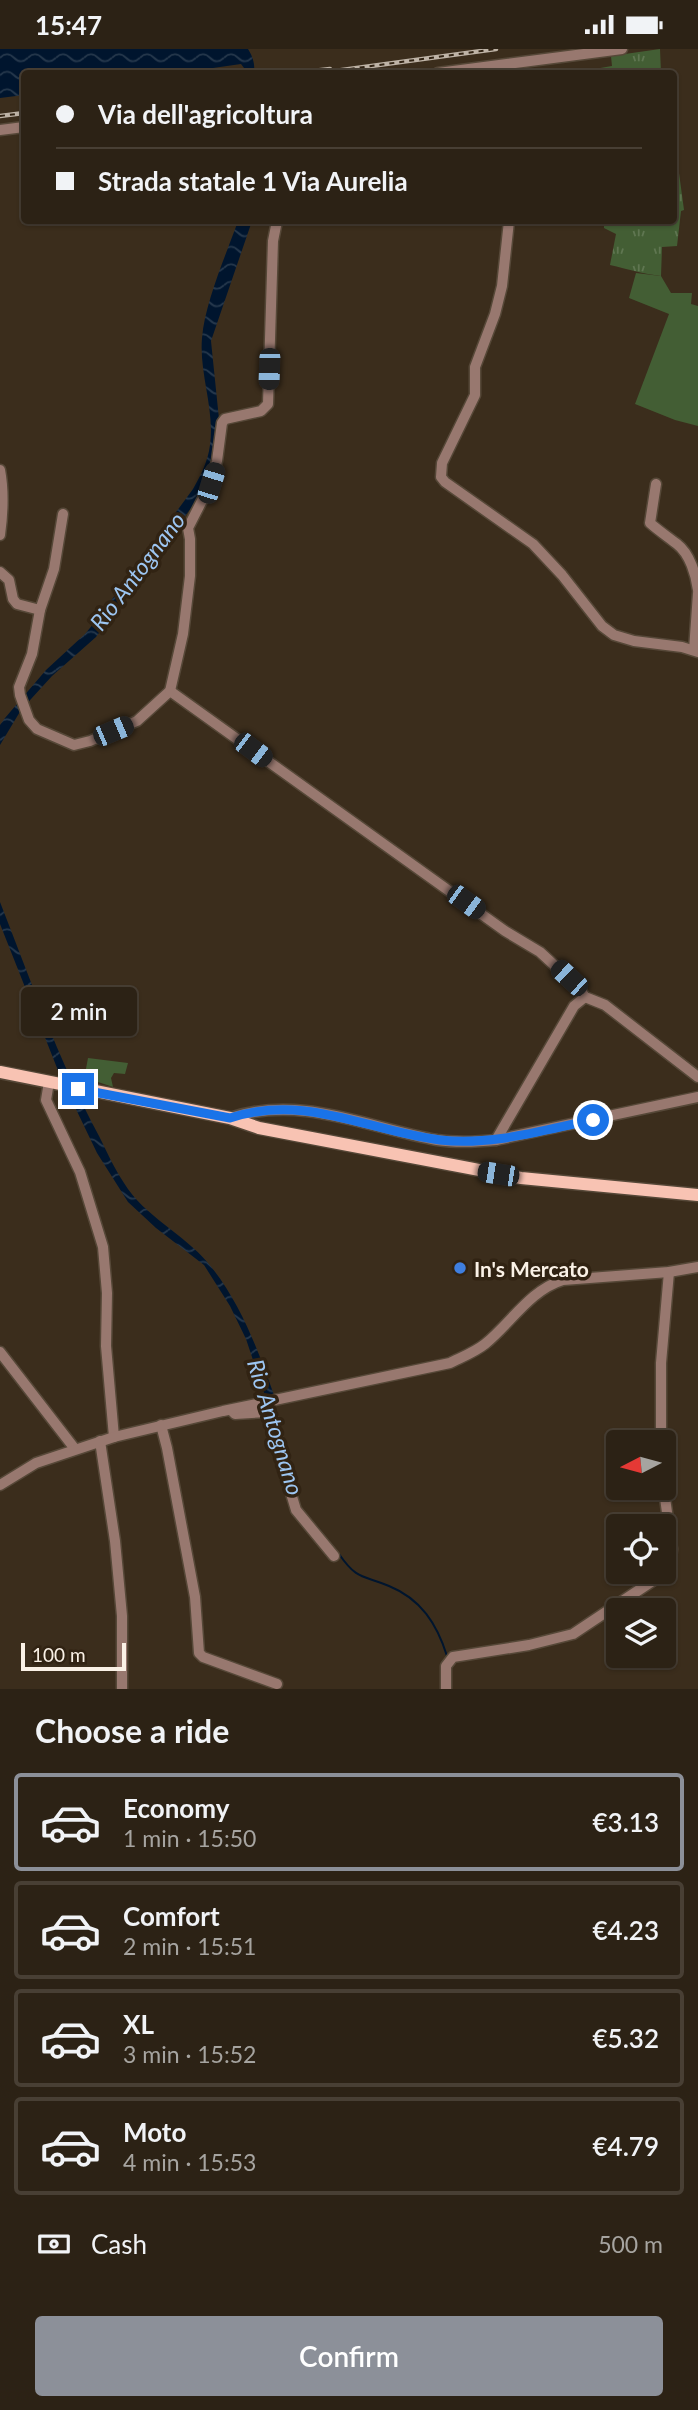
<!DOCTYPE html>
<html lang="en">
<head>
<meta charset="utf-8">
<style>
	:root { --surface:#2c2215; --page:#382f22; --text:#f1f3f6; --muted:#a6a4a0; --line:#483f34; --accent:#8c9099 }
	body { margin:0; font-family:Lato,sans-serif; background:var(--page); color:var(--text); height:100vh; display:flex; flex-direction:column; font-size:26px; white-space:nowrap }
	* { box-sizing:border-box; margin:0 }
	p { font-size:23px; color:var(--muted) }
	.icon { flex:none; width:38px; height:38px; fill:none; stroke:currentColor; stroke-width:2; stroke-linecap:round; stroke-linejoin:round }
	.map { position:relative; height:1640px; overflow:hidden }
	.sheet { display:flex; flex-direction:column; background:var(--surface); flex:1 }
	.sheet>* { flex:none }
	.top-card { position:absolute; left:21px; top:21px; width:656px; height:154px; border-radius:7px; box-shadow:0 2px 5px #0004,0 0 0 2px var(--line); display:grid; align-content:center; height:154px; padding:0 35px; background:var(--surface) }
	.needle { width:46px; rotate:264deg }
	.fabs { position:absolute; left:606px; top:1381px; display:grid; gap:14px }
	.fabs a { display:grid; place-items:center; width:70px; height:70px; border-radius:7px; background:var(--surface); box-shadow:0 2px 5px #0004,0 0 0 2px var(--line); font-size:35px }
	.scale { position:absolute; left:21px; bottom:18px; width:105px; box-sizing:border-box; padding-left:7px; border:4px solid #faf1e6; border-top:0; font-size:19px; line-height:24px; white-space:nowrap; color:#faf1e6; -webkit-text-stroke:5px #312313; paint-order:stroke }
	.end { position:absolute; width:32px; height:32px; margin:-16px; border:9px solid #1a73e8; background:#fff; box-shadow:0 0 0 4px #fff }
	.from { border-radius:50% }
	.bubble { position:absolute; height:49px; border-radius:7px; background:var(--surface); box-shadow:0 2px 5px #0004,0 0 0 2px var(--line); font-size:23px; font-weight:600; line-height:49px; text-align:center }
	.car { position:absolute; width:21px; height:42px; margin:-21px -10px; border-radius:9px; box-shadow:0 0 5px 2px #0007; background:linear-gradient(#222 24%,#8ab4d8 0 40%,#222 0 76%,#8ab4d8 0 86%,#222 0) }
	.top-card b { display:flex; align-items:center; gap:24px; height:66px; font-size:26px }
	.top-card b+b { border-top:2px solid var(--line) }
	.top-card i { width:18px; height:18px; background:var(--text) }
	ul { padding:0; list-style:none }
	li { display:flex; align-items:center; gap:21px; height:98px; margin:0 14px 10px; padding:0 21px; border:4px solid var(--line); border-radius:7px }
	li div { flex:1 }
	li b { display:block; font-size:26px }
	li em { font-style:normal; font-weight:600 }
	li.selected { border-color:var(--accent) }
	li>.icon { width:63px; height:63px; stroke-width:1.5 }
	h2 { padding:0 35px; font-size:32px; line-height:84px }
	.pay { display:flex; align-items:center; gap:18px; height:77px; padding:0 35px; font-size:26px }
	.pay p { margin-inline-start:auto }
	.primary-button { display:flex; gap:14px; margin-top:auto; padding:14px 35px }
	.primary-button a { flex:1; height:80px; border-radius:7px; background:var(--accent); color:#fff; font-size:28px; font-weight:600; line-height:80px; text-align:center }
	.status { display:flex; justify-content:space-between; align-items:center; height:49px; padding:0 35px; background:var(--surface); direction:ltr }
	.status svg { height:19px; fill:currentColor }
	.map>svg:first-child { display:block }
	.grass { fill:#435e34 }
	.park { fill:url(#park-tufts) }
	.water { fill:url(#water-waves) }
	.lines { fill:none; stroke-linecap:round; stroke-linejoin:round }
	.stream { stroke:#00152e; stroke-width:2 }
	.minor-casing { stroke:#564838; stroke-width:13 }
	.major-casing { stroke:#564838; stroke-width:15 }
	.minor { stroke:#98786f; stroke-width:10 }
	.major { stroke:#f8c3b3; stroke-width:12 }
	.rail-casing { stroke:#beb3a6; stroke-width:4.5 }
	.rail { stroke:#312313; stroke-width:2; stroke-dasharray:5; stroke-linecap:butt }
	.route { stroke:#1a73e8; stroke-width:9 }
	.shop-dot { fill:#3f7fe0; stroke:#312313; stroke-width:2.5 }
	.labels { text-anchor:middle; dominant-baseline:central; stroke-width:7; stroke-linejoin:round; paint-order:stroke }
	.poi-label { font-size:21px; font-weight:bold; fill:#faf1e6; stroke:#312313; text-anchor:start }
	.water-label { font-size:23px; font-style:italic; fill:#9dc6f2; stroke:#312313 }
</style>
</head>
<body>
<div class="status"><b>15:47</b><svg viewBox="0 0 49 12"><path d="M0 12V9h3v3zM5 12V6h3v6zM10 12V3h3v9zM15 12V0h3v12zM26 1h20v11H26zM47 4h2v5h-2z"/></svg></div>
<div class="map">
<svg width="698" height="1640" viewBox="0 0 698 1640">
	<defs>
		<pattern id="park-tufts" width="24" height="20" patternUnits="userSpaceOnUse" patternTransform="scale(1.75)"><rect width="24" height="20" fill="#435e34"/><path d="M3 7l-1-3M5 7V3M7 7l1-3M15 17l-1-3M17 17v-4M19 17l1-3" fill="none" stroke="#5f7651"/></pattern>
		<pattern id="water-waves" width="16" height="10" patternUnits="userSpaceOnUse" patternTransform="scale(1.75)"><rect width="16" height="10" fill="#00152e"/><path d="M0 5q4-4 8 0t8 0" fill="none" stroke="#26384c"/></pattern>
	</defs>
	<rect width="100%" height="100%" fill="#3b2d1c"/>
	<!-- grass -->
	<g class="grass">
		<path d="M636 224 661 227 671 244H692L691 255 698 257V377L675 371 635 355 669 265 629 249Z"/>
		<path d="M88 1009 128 1014 125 1025 114 1024 111 1029 113 1038 89 1030 85 1025Z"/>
	</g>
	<!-- park -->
	<g class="park">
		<path d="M660 0 661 24H571L612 17 611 7Z"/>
		<path d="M674 87 684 161 681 162 677 197 662 198 661 227C643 225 628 220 610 216L616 185 604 179V172H674Z"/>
	</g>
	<!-- water -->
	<g class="water">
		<path d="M0 0H248C253 8 255 15 254 24H233L244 19 241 15 178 24H24V46L0 49Z"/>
		<path d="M238 172H252L211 292 219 370 216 411 205 440 96 588 52 627 21 661 0 696V676L5 669 46 621 85 585 99 568 193 440C201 426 208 412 210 396 215 360 199 325 202 289 205 253 226 206 238 172Z"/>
		<path d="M0 853C31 932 59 1013 99 1087 107 1103 114 1119 124 1134 145 1168 183 1184 208 1214 240 1252 258 1301 274 1346L265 1347 246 1290 230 1257 204 1216 156 1179 128 1153 97 1104 61 1029 0 875Z"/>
	</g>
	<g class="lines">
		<!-- stream -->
		<g class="stream">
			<path d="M273 1355 278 1369"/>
			<path d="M317 1478 333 1498"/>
			<path d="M339 1505C357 1531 362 1526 389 1537 421 1550 437 1575 447 1607"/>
		</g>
		<!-- minor casing -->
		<g class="minor-casing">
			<g id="minor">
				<path d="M438 24 622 0"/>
				<path d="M0 81 24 78"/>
				<path d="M509 172 502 237 495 265 475 318V346L442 414 441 428 445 433 533 495 562 526 602 577 614 586 634 592 682 598 698 603"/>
				<path d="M0 421C4 442 3 464 0 486"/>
				<path d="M656 435 650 474C659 482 668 488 677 495 690 505 696 526 698 541"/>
				<path d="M63 465 54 520 40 561 32 605 19 638 20 646 29 671 37 680 74 696 90 692 137 672 170 642 183 585 190 527V490L188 479 211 434 217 412 222 374 225 370 261 362 268 355 273 192 277 172"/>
				<path d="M0 523 9 531 13 550 17 555 40 561"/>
				<path d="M694 601 698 544"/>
				<path d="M170 642 505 882 540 903 579 939 585 948 605 956 698 1028"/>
				<path d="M49 1033 46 1051 80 1123 103 1198 107 1244 106 1297 114 1388"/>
				<path d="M230 1069C301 1045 368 1079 437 1091 457 1094 476 1093 496 1091L698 1048"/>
				<path d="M496 1091 574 957 585 948"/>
				<path d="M0 1303 75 1400"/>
				<path d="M231 1361 235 1365 266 1363 273 1370 287 1431 296 1461 334 1507"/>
				<path d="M161 1376 167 1399 195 1548 199 1604 203 1608 277 1635"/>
				<path d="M100 1392 115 1492 122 1567V1640"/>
				<path d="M661 1393V1314L669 1223"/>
				<path d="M0 1436 36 1414 114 1388 223 1362 450 1314C462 1308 475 1303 485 1295 511 1274 530 1241 563 1231L669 1223 698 1218"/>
				<path d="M446 1640V1617L453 1608 529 1596 573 1585 663 1525 671 1510 672 1500 663 1434"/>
			</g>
		</g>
		<!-- major casing -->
		<g class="major-casing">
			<path id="major" d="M0 1023 230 1069 259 1079 521 1129 698 1146"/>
		</g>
		<!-- minor -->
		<use href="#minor" class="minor"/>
		<!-- major -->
		<use href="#major" class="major"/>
		<!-- rail casing -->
		<g class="rail-casing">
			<g id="rail">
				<path d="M295 24 330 20"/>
				<path d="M320 24 496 0"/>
				<path d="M0 67 24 64"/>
			</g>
		</g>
		<!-- rail -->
		<use href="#rail" class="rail"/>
	</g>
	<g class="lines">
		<!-- route -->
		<path class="route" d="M78 1040 230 1069C306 1044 367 1082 440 1091 492 1097 543 1081 593 1071"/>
	</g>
	<!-- markers -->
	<circle class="shop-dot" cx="460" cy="1219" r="7"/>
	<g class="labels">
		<!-- poi labels -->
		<g class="poi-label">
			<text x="474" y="1219">In's Mercato</text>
		</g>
		<!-- water labels -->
		<g class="water-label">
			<text transform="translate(137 522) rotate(-53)">Rio Antognano</text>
			<text transform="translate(276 1378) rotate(73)">Rio Antognano</text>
		</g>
	</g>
</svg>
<div class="fabs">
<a><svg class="needle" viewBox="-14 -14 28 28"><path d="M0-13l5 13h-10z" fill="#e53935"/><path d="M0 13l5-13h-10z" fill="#a6a4a0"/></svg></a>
<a><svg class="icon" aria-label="locate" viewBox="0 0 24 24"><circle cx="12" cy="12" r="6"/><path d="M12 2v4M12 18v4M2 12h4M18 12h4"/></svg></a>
<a><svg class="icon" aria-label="layers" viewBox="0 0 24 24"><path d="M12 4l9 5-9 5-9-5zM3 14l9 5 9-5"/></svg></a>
</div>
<div class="scale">100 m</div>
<i class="end from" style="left:593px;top:1071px"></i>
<i class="end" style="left:78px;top:1040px"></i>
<div class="bubble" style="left:21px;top:938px;width:116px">2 min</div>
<i class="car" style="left:269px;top:320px;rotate:182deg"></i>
<i class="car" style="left:211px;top:434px;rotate:17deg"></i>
<i class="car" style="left:113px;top:682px;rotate:67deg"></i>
<i class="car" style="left:253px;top:701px;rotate:127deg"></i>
<i class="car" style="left:466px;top:853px;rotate:126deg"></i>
<i class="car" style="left:569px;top:929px;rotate:313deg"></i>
<i class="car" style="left:498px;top:1125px;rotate:279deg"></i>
<div class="top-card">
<b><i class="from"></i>Via dell'agricoltura</b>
<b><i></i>Strada statale 1 Via Aurelia</b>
</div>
</div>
<section class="sheet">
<h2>Choose a ride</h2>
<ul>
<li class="selected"><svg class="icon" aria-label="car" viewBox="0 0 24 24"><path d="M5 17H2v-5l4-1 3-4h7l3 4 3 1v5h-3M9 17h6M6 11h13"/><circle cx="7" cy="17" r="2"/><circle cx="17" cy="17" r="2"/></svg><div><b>Economy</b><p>1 min · 15:50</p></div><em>€3.13</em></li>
<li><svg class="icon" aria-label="car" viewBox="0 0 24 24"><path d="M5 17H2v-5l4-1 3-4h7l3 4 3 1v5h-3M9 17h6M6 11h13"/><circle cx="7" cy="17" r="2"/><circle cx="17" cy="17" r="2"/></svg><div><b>Comfort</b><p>2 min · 15:51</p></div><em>€4.23</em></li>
<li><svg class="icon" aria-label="car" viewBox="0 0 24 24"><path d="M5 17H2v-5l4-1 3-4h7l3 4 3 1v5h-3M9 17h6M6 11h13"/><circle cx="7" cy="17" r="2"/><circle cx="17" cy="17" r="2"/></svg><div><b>XL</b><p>3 min · 15:52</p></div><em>€5.32</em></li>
<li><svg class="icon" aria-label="car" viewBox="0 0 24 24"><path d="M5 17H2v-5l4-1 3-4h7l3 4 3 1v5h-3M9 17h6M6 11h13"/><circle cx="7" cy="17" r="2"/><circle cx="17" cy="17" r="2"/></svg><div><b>Moto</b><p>4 min · 15:53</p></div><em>€4.79</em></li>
</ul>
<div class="pay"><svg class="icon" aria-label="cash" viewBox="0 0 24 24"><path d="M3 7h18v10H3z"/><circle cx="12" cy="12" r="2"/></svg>Cash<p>500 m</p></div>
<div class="primary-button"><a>Confirm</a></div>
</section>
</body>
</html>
